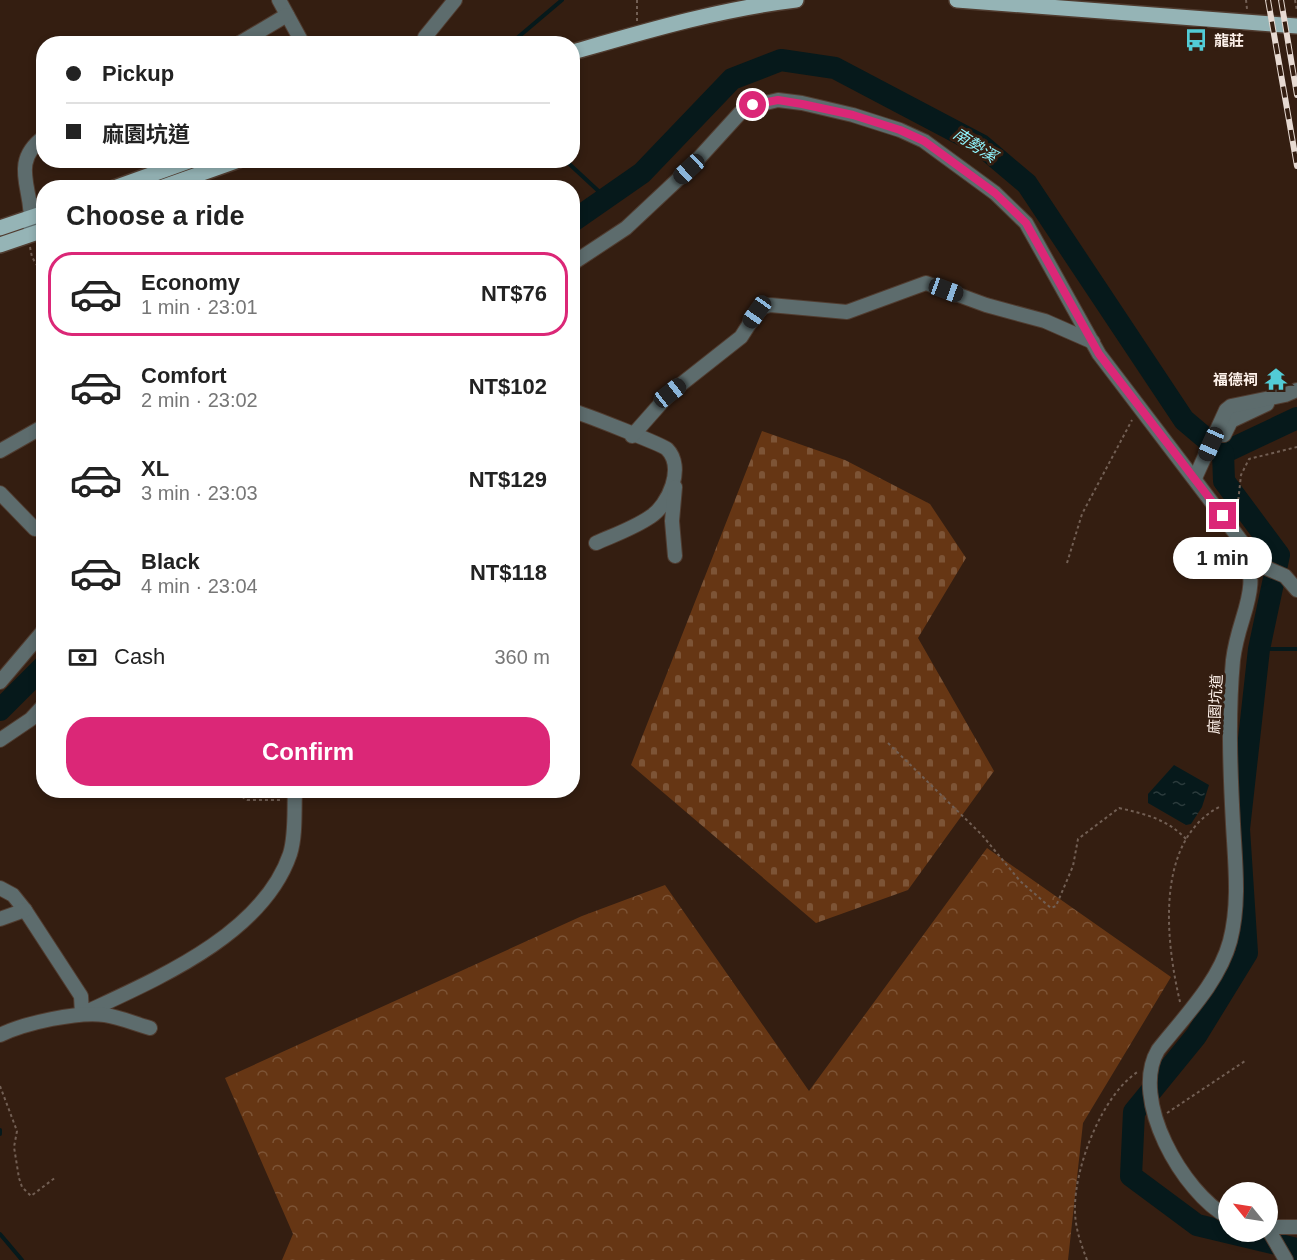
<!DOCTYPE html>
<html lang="en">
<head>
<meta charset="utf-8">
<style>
	:root { --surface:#fff; --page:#f6f6f6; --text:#222; --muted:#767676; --line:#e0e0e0; --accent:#db2777 }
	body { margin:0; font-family:Arial,"Noto Sans TC",sans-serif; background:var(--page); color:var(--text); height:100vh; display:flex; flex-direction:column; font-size:22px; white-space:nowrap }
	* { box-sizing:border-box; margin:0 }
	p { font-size:20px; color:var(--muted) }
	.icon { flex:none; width:33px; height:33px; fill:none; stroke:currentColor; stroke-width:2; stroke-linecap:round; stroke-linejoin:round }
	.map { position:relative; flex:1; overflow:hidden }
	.side { position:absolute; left:36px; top:180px; width:544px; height:618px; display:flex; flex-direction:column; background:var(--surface); border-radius:24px; box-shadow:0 3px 9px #0003 }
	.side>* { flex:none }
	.hud { position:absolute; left:36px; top:36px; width:544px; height:132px; border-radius:24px; box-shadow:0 3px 9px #0003; display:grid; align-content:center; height:132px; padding:0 30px; background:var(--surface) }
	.needle { width:39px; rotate:300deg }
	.tools { position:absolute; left:1218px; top:1182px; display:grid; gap:12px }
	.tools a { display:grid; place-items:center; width:60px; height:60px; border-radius:50%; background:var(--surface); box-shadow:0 3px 9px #0003; font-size:30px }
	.end { position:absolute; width:27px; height:27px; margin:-14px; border:8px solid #db2777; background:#fff; box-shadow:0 0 0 3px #fff }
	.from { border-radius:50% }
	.bubble { position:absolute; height:42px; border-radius:21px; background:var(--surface); box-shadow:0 3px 9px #0003; font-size:20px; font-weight:700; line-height:42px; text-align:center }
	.car { position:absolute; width:18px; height:36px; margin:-18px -9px; border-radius:8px; box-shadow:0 0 4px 2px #0007; background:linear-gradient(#222 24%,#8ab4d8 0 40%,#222 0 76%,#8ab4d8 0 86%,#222 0) }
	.hud b { display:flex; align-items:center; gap:21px; height:57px; font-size:22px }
	.hud b+b { border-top:2px solid var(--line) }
	.hud i { width:15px; height:15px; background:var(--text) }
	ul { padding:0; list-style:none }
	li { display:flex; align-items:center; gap:18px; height:84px; margin:0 12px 9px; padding:0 18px; border:3px solid transparent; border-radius:24px }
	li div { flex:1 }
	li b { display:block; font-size:22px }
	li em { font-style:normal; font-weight:700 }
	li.current { border-color:var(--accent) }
	li>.icon { width:54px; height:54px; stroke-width:1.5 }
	h2 { padding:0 30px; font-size:27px; line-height:72px }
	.pay { display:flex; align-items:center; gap:15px; height:66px; padding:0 30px; font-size:22px }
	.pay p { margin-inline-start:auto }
	.button { display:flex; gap:12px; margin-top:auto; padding:12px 30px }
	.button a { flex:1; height:69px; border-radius:24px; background:var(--accent); color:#fff; font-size:24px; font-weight:700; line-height:69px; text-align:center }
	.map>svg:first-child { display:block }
	.forest { fill:url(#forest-crowns) }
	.cemetery { fill:url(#cemetery-stones) }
	.water { fill:url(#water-ripples) }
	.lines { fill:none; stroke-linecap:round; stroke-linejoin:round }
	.stream { stroke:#06191b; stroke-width:4 }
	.river { stroke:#06191b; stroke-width:22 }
	.minor-casing { stroke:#503c30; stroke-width:16 }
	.major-casing { stroke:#503c30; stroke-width:18 }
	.path { stroke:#725f54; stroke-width:2; stroke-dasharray:3 3; stroke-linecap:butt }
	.minor { stroke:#5d6c6d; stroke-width:14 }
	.major { stroke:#95b4b6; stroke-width:15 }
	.rail-casing { stroke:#e7dad2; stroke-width:6 }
	.rail { stroke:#341e11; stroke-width:4; stroke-dasharray:11; stroke-linecap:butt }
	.route { stroke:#db2777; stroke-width:8 }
	.labels { text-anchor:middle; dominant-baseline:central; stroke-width:6; stroke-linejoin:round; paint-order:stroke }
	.poi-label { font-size:15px; font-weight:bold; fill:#fef2eb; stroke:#341e11; text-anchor:start }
	.street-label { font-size:15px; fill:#fef2eb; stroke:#341e11 }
	.water-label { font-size:16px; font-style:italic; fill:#90f5fe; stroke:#341e11 }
</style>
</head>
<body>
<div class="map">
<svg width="1297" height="1260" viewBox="0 0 1297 1260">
	<defs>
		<pattern id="forest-crowns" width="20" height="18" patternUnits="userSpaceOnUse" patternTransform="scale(1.5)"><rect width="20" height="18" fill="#663614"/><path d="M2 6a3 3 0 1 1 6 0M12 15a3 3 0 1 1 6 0" fill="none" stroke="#7d5436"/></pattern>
		<pattern id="cemetery-stones" width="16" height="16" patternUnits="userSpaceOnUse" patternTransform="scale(1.5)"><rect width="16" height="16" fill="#663614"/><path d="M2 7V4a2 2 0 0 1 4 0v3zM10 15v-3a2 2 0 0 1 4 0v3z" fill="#7d5436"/></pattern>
		<pattern id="water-ripples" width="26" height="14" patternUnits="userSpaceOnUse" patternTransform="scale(1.5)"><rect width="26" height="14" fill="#06191b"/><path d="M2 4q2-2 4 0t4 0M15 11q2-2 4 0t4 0" fill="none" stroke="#2b3b3c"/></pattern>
	</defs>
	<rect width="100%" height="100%" fill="#341e11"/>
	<!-- forest -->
	<path class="forest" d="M987 848 1171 977 1083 1123 1068 1260H282L293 1234 225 1078 582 916 665 885 809 1091Z"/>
	<!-- cemetery -->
	<path class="cemetery" d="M762 431 845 460 930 504 966 558 918 638 994 771 908 890 816 923 631 765Z"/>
	<!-- water -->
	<path class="water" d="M1174 765 1209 785 1202 807 1191 824 1186 825 1148 803V794Z"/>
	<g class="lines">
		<!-- stream -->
		<g class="stream">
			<path d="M510 44 562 0"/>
			<path d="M565 160 606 198"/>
			<path d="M1259 649H1297"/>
			<path d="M0 1130V1134"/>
			<path d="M0 1234 22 1260"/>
		</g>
		<!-- river -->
		<g class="river">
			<path d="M573 221 642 173 732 79 781 60 835 68 981 145 1027 184 1184 420 1223 453 1297 418"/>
			<path d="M1223 453 1224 481 1279 555 1259 649 1239 829 1247 953 1196 1036 1134 1112 1131 1176 1197 1225 1297 1249"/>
			<path d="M0 710 44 666"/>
		</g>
		<!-- minor casing -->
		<g class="minor-casing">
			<g id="minor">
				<path d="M279 0 303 44"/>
				<path d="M238 44 287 15"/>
				<path d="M424 44 425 37 455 0"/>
				<path d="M30 226C36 193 7 164 44 137"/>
				<path d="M573 263 626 228 689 169 740 113 753 106 778 100 802 103 853 115 900 130 924 141 995 193 1026 223 1099 354 1242 542C1263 593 1239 611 1233 660 1228 715 1230 769 1233 824 1235 862 1240 903 1230 941 1219 982 1184 1017 1158 1050 1129 1099 1183 1193 1228 1217"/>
				<path d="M573 411C584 414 663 445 667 449 685 467 669 505 650 517 634 528 614 535 596 543"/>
				<path d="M1224 435 1231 421 1267 404"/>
				<path d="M632 436 670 393 741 337 757 312 763 307 770 305 847 312 926 283 986 305 1045 321 1093 342"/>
				<path d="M0 451 44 426"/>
				<path d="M1195 478 1226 410 1231 406 1285 395 1297 390"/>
				<path d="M0 493 35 529"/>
				<path d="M675 556 672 521 675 487"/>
				<path d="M1250 561 1285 576 1297 590"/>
				<path d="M0 682 44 630"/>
				<path d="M0 740 31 719 44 705"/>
				<path d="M0 888 13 895 25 910 81 996 82 1014C154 980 262 936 290 854 296 835 294 810 295 790"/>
				<path d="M0 919 25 910"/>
				<path d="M0 1035C25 1023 78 1011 105 1015 120 1017 135 1024 150 1028"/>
				<path d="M1268 1227H1297"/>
				<path d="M1268 1229 1286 1260"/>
			</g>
		</g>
		<!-- major casing -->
		<g class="major-casing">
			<g id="major">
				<path d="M957 0 1297 26"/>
				<path d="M573 52C646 31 720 9 796 0"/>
				<path d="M114 188 192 160"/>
				<path d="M160 188 239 160"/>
				<path d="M0 228 44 213"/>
				<path d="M0 245 44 230"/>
			</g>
		</g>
		<!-- path -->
		<g class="path">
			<path d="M637 0V21"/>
			<path d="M1246 0 1247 9"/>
			<path d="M1295 0 1297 11"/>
			<path d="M30 247 32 257 44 277"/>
			<path d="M1237 512 1241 475 1249 459 1297 447"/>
			<path d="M1067 563 1082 514 1132 420"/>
			<path d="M888 743 982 835 1020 881 1051 908 1056 906 1073 866 1078 839 1119 808C1145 814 1167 819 1186 839"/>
			<path d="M232 790 247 800H283"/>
			<path d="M1180 1002C1166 942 1154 842 1219 807"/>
			<path d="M0 1086 17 1131 14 1147 19 1178 22 1187 31 1196 56 1177"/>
			<path d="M1167 1113 1245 1061"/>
			<path d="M1087 1260C1081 1244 1075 1228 1075 1210 1074 1168 1102 1094 1139 1071"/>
		</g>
		<!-- minor -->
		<use href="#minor" class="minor"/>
		<!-- major -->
		<use href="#major" class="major"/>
		<!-- rail casing -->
		<g class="rail-casing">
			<g id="rail">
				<path d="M1268 0 1297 166"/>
				<path d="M1281 0 1297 95"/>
			</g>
		</g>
		<!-- rail -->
		<use href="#rail" class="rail"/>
	</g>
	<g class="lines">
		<!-- route -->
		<path class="route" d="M753 105 778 100 802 104 853 115 900 130 924 141 995 193 1026 223 1099 354 1223 516"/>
	</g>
	<!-- icons -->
	<defs>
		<g id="bus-bare" transform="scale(1.8)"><path d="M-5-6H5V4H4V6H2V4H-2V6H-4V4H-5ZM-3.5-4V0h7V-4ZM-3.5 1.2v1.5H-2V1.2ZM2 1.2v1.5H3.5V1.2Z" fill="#52ccd6" stroke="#341e11" stroke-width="2.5" paint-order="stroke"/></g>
		<g id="temple-bare" transform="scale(1.8)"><path d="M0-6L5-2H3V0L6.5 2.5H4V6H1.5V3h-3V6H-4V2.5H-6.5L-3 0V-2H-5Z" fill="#52ccd6" stroke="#341e11" stroke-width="2.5" paint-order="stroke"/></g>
	</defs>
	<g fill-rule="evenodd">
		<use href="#bus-bare" x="1196" y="40"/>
		<use href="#temple-bare" x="1276" y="379"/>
	</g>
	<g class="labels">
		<!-- poi labels -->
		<g class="poi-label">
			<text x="1214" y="40">龍莊</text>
			<text x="1258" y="379" text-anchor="end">福德祠</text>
		</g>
		<!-- street labels -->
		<g class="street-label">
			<text transform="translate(1215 704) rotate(-87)">麻園坑道</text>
		</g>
		<!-- water labels -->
		<g class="water-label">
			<text transform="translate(975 145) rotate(33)">南勢溪</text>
		</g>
	</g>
</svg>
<div class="tools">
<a><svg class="needle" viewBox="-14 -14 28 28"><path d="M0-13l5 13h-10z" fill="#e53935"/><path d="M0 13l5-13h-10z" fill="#767676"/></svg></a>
</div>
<i class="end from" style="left:753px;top:105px"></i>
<i class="end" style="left:1223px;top:516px"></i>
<div class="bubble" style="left:1173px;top:537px;width:99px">1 min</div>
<i class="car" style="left:689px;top:169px;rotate:227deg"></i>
<i class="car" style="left:946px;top:290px;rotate:110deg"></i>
<i class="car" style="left:757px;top:312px;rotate:215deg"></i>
<i class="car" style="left:670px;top:393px;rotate:52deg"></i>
<i class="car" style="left:1211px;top:444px;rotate:204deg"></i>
<div class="hud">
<b><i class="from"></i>Pickup</b>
<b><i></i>麻園坑道</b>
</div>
<section class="side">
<h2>Choose a ride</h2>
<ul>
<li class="current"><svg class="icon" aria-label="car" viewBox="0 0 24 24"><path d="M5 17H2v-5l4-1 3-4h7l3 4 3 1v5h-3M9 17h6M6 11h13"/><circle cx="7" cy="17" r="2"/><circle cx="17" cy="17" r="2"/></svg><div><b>Economy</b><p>1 min · 23:01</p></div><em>NT$76</em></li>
<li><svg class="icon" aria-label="car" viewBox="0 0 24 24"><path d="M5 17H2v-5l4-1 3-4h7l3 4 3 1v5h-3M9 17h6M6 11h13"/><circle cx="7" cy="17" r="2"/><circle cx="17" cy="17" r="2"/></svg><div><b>Comfort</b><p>2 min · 23:02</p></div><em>NT$102</em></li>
<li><svg class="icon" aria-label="car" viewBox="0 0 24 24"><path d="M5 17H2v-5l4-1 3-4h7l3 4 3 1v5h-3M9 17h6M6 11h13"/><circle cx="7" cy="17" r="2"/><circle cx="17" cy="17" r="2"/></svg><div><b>XL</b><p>3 min · 23:03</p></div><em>NT$129</em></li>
<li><svg class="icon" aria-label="car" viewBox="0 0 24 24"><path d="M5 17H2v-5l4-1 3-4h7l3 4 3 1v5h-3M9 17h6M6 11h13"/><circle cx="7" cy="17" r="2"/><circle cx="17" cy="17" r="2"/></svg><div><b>Black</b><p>4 min · 23:04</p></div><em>NT$118</em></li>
</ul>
<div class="pay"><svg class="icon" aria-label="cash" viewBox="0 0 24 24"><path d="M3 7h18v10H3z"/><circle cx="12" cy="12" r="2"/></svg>Cash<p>360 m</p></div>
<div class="button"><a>Confirm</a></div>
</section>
</div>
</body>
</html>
